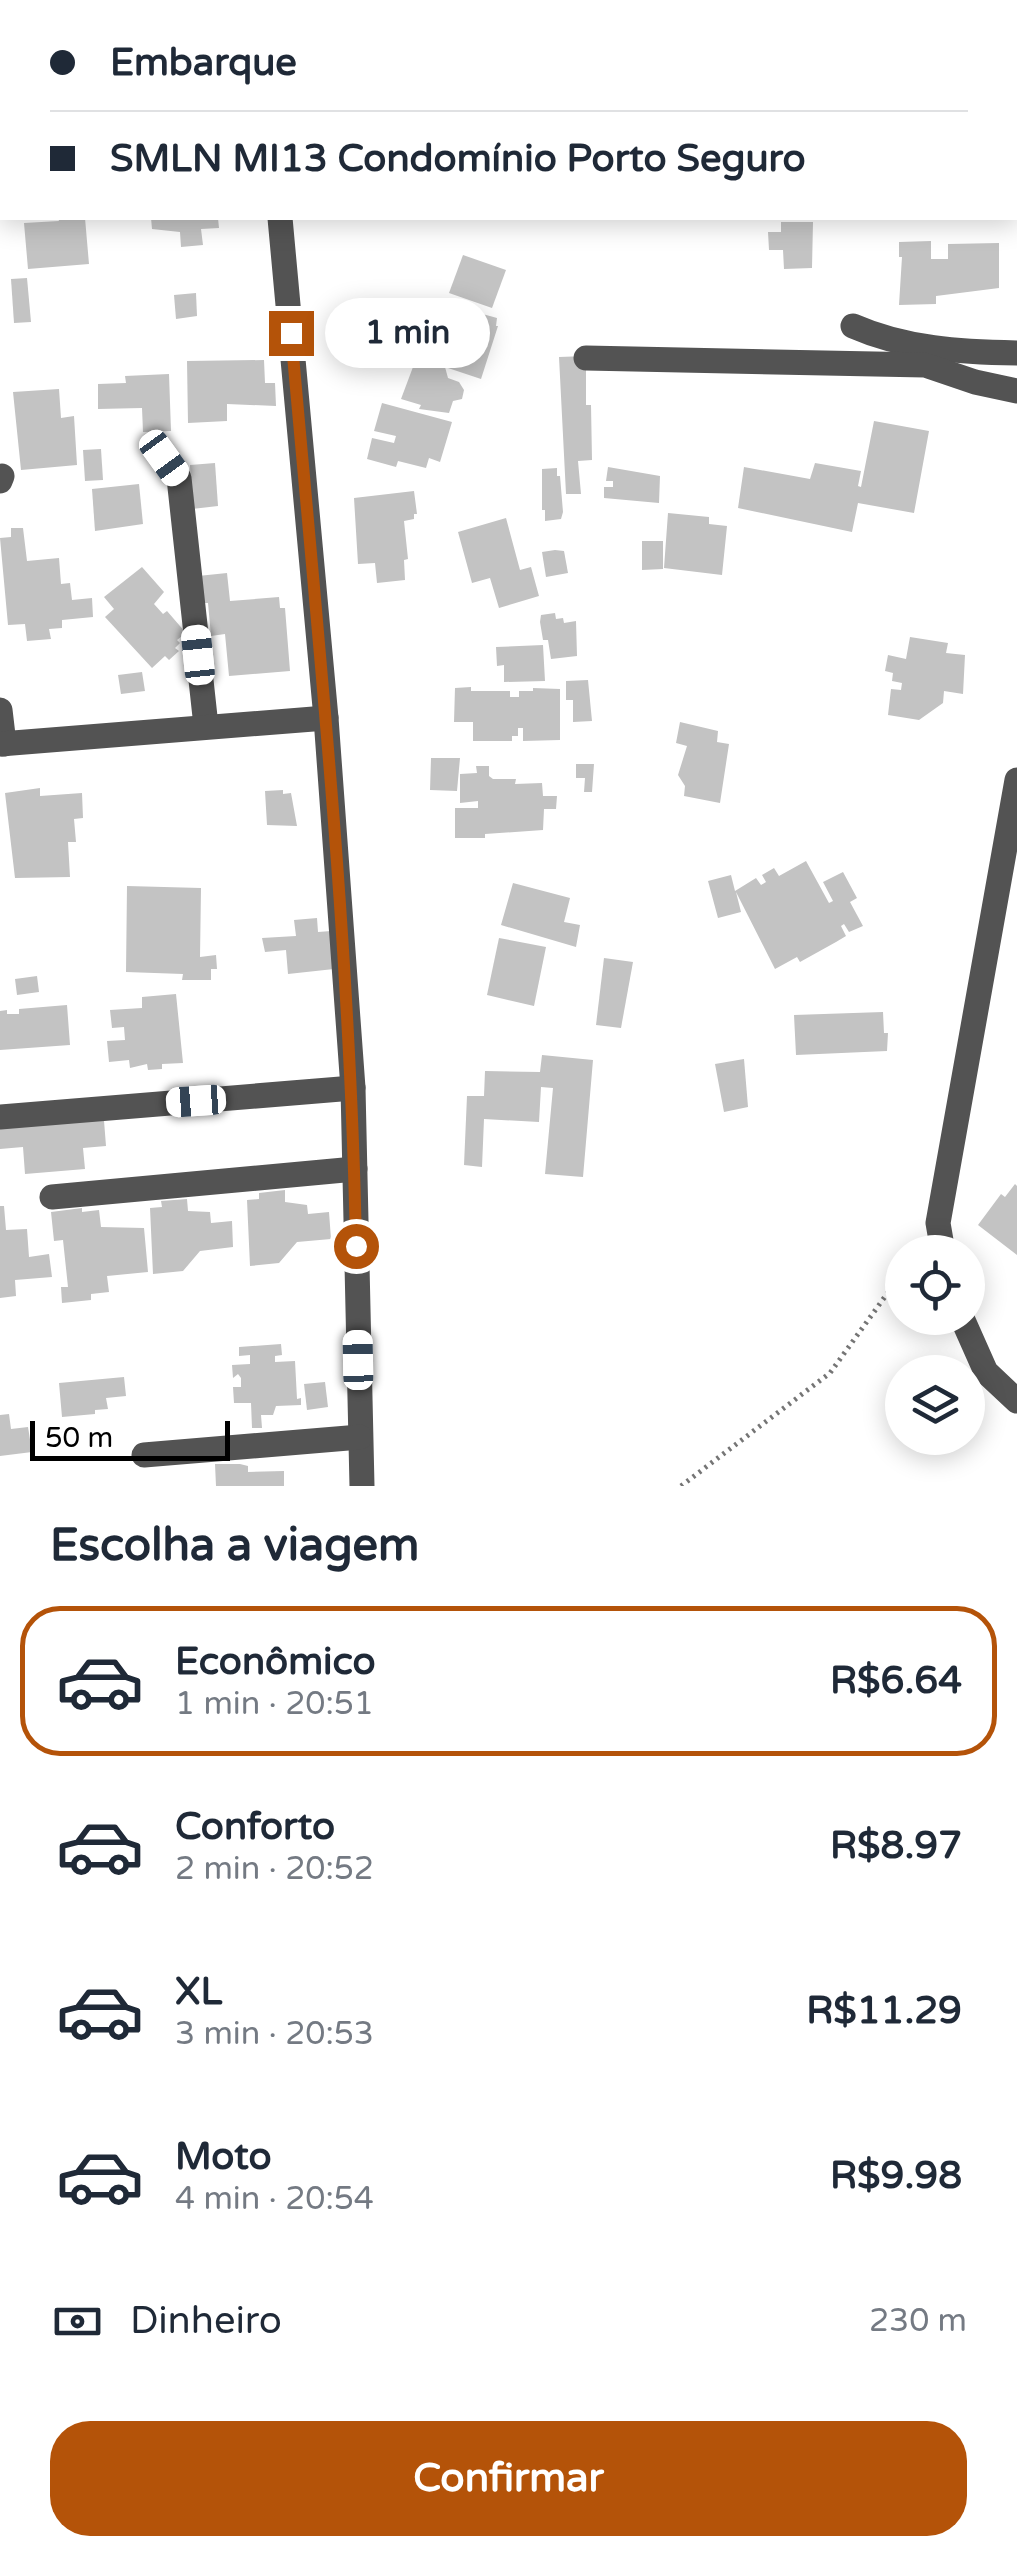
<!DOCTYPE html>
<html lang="pt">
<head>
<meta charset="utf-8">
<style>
	:root { --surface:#fff; --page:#f2f2f3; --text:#1f2937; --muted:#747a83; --line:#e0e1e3; --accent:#b45309 }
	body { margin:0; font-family:"Varela Round",sans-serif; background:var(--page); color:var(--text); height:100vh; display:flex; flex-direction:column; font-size:38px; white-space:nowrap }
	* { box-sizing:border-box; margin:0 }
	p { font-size:32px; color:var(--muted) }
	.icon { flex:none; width:55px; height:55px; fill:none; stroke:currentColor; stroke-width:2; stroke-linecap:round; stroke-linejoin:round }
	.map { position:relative; height:1486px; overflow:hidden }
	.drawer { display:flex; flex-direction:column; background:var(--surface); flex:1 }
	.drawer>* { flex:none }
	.top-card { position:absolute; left:0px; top:0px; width:1018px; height:220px; box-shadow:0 5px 25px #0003; display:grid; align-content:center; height:220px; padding:0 50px; background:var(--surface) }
	.buttons { position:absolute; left:885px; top:1235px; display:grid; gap:20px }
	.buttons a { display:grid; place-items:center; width:100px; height:100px; border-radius:50%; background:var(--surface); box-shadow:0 5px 25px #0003; font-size:50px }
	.scale { position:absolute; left:30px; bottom:25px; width:200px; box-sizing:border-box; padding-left:10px; border:5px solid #000; border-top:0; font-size:28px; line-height:35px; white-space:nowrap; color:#000; -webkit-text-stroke:8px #fff; paint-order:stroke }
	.end { position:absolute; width:45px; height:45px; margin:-22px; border:12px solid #b45309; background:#fff; box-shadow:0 0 0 5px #fff }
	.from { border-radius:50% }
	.bubble { position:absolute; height:70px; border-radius:35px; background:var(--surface); box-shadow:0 5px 25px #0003; font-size:32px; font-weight:700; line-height:70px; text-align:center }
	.car { position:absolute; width:30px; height:60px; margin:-30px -15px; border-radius:12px; box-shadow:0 0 8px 2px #0007; background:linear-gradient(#fff 24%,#345 0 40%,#fff 0 76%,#345 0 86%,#fff 0) }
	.top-card b { display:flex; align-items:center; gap:35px; height:95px; font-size:38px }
	.top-card b+b { border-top:2px solid var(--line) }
	.top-card i { width:25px; height:25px; background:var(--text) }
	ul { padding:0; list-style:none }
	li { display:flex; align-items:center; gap:30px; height:150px; margin:0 20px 15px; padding:0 30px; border:5px solid transparent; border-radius:40px }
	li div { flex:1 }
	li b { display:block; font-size:38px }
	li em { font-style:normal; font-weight:700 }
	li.on { border-color:var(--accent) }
	li>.icon { width:90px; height:90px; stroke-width:1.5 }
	h2 { padding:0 50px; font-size:45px; line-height:120px }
	.pay { display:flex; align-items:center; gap:25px; height:110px; padding:0 50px; font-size:38px }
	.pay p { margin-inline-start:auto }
	.cta { display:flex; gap:20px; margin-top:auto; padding:20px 50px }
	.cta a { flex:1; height:115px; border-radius:40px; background:var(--accent); color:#fff; font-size:40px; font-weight:700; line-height:115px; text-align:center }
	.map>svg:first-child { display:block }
	.building { fill:#c3c3c3 }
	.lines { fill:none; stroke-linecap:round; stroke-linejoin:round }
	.path { stroke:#757575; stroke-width:5; stroke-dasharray:2.5 5; stroke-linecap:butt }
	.minor { stroke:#535353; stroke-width:25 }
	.route { stroke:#b45309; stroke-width:12 }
</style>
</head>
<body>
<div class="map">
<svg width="1017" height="1486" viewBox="0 0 1017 1486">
	<rect width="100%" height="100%" fill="#fff"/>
	<!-- building -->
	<g class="building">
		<path d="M58 218H85L89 264 28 269 24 223 59 221Z"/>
		<path d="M151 218H218L219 228 201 229 203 245 181 247 180 232 152 229Z"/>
		<path d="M781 222H813L812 268 784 269 783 250H769L768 232H781Z"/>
		<path d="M931 241V259H948V244L999 243V288L936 296V304L899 305 902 257H899V242Z"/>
		<path d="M463 255 506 270 492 308 449 293Z"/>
		<path d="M27 278 31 322 14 323 11 279Z"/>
		<path d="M196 293 197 316 176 319 174 295Z"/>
		<path d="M425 298 497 318 496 326H498L481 379 445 367 448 378 459 382 464 390 462 399 453 401 449 413 419 409 421 405 401 399 416 359 410 357Z"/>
		<path d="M586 356V405H591L592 460 578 461 581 494H566L559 357Z"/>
		<path d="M264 360 265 383H275L276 406 227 404V421L188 423 187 361Z"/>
		<path d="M169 374 171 431 143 432 142 408 98 409V384L126 383 125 376Z"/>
		<path d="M59 389 61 418 74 416 77 465 21 470 13 392Z"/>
		<path d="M382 403 452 422 440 462 429 458 426 468 398 461 396 467 367 459 372 438 394 443 396 436 374 431Z"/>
		<path d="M874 421 929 431 914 513 858 503 852 532 738 508 744 467 810 479 815 463 861 471 858 486 861 487Z"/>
		<path d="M101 449 103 480 85 481 83 450Z"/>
		<path d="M215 463 218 506 192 509 190 465Z"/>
		<path d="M608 467 660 476 659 503 604 498V487H613V481H606Z"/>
		<path d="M557 468V476H560L563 512 561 519 545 521V510H542V469Z"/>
		<path d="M139 484 143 524 95 531 92 489Z"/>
		<path d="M414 491 417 514H414V519L404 521 408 559 404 560 405 580 377 583 375 563 358 564 354 498Z"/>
		<path d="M668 513 709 517V524L727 526 722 575 664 568Z"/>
		<path d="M506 518 520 570 531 567 539 596 499 608 490 578 472 583 458 532Z"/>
		<path d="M11 528H23L27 561 59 558 61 584 70 583 72 600 92 598 93 617 62 620V628L49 629 51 639 27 641 25 624 8 625 0 538 11 537Z"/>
		<path d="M642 541H663V569L642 570Z"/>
		<path d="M555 550 564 551 568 573 546 577 542 552Z"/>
		<path d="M142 567 164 592 154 604 163 614 167 611 186 633 177 640 180 643 175 648 179 651 169 660 165 656 152 668 105 617 114 609 104 597Z"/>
		<path d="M227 573 230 601 279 597 280 608H285L290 671 229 676 225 634 211 636 208 603H201L198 576Z"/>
		<path d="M555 613 556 619 563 618 564 623 576 621 577 656 551 659 548 640H543L540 622 541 615Z"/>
		<path d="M910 637 948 643 946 653 965 655 963 694 944 691 943 703 919 720 888 715 891 689 901 690 902 683 892 681 893 673 885 671 888 655 906 659Z"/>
		<path d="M543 645 545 681 504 682V665L497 666 496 647Z"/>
		<path d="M142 672 145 691 121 694 118 675Z"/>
		<path d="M588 680 592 721 573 722V700H566V681Z"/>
		<path d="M471 687V691H510V697H519V691H533V688L560 689V740L523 741V728H518V736H512V741H473V722H454L455 688Z"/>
		<path d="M680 722 718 731 717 742 729 744 720 803 684 796 685 786 678 775 687 746 676 743Z"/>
		<path d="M431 758H460L457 791 430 790Z"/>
		<path d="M576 764H594L592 792H584L585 778H576Z"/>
		<path d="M476 766H489V776L493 779H516L515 784 542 783 543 796H557L556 809H544L543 830 485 834V838H455V808H478V801L460 803V774L477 773Z"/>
		<path d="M40 788V796L82 793 83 818 74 819 76 842H68L70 877 15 878 5 793Z"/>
		<path d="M283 790V794L291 793 297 826 267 825 265 791Z"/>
		<path d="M806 861 829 903 833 901 823 882 843 872 857 898 850 902 863 926 849 932 844 924 841 926 846 936 836 942 800 962 797 957 775 969 736 892 741 912 718 918 708 881 731 875 735 891 756 878 761 885 766 882 762 875 774 868 779 876Z"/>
		<path d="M513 883 570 898 564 922 580 925 576 947 501 925Z"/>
		<path d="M127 886 201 888 200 957 216 955 217 969H211V980H182L183 974 126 972Z"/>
		<path d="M317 918 318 932 331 931 334 969 288 974 286 950 265 952 262 938 296 936 294 920Z"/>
		<path d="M499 938 546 947 534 1006 487 995Z"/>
		<path d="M604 958 633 962 621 1028 596 1025Z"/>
		<path d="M37 976 39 992 17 995 15 979Z"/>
		<path d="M176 994 183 1063 162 1064V1069L148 1070 147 1064 130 1068 129 1060 109 1062 107 1041 125 1040 124 1027 112 1028 110 1010 142 1008V997Z"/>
		<path d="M67 1005 70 1045 0 1050V1011L7 1010V1014H19V1009Z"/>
		<path d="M883 1012 884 1033H888L887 1051 796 1055 794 1015Z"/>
		<path d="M542 1055 593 1060 583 1177 545 1174 553 1088 541 1087 539 1122 484 1119 482 1167 464 1165 467 1096H484L485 1071 540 1072Z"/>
		<path d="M744 1059 748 1107 724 1112 715 1064Z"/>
		<path d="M103 1108 106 1146 83 1148 85 1169 25 1174 23 1147 0 1149V1118Z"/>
		<path d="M1015 1184 1017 1186V1255L978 1225 1001 1194 1005 1197Z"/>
		<path d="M285 1190V1202L307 1205 308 1214 329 1212 331 1239 297 1242 279 1263 250 1266 247 1200 259 1199V1193Z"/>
		<path d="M187 1199 188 1211 210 1212 211 1223 232 1221 233 1247 200 1251 183 1271 153 1274 150 1208 162 1207 161 1201Z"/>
		<path d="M0 1206H4L6 1230 27 1229 29 1257 49 1254 52 1277 15 1280 16 1296 0 1298Z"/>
		<path d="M82 1208V1212L99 1210 101 1227 144 1228 148 1272 107 1276 109 1292 91 1294V1300L62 1303 61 1287H68L63 1240 54 1241 51 1212Z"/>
		<path d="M281 1344 282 1355 275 1356V1362L295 1361 297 1399 301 1398V1405L276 1406 273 1415H261L262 1428H252L251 1403H234L233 1387H241V1378L238 1374 233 1378 232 1365 250 1364V1355L239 1356V1347Z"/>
		<path d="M124 1377 126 1396 106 1398 108 1409 95 1410V1414L62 1417 59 1383Z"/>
		<path d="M325 1382 328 1407 307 1410 304 1384Z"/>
		<path d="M9 1414 11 1429 28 1427 32 1452 0 1456V1415Z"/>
		<path d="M215 1464H240L248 1466V1472L284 1471V1486H216Z"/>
	</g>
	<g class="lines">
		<!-- path -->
		<path class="path" d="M681 1486 830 1373 902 1273"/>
		<!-- minor -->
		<g class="minor">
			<path d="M261 0V2"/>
			<path d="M0 1 6 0"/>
			<path d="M1015 96H1017"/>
			<path d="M280 218 326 718 353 1088 362 1486"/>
			<path d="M853 326C905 349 961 352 1017 353"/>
			<path d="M586 358 925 365 975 382 1017 391"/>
			<path d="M164 458 179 478 206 726"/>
			<path d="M0 481 2 476"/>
			<path d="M0 710 4 744"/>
			<path d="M0 744 326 718"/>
			<path d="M0 1117 353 1088"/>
			<path d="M52 1197 355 1169"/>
			<path d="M943 1252 938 1223 1017 780"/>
			<path d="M962 1318 986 1372 1017 1401"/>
			<path d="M144 1455 360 1437"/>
		</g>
	</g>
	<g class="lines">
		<!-- route -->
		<path class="route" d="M291 333C318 637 350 941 356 1246"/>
	</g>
</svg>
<div class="buttons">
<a><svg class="icon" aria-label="locate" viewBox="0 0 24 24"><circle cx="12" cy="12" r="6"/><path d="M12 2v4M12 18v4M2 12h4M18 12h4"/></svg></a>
<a><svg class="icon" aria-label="layers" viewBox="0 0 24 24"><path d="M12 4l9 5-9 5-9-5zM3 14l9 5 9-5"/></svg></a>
</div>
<div class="scale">50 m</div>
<i class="end from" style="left:356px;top:1246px"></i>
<i class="end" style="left:291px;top:333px"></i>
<div class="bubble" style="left:325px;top:298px;width:165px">1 min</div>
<i class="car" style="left:164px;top:458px;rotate:144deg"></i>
<i class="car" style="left:198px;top:655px;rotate:354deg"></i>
<i class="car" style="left:196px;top:1101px;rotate:266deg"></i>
<i class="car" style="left:358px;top:1360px;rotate:359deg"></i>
<div class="top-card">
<b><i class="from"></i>Embarque</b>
<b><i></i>SMLN MI13 Condomínio Porto Seguro</b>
</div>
</div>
<section class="drawer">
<h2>Escolha a viagem</h2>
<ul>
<li class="on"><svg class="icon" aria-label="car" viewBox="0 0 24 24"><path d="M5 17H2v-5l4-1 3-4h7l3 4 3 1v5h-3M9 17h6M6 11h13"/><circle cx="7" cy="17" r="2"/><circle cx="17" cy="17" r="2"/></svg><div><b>Econômico</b><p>1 min · 20:51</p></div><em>R$6.64</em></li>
<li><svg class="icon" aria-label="car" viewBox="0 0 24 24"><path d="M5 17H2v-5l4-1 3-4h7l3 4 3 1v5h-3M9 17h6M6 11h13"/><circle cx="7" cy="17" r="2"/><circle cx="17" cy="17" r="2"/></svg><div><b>Conforto</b><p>2 min · 20:52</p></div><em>R$8.97</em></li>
<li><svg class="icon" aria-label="car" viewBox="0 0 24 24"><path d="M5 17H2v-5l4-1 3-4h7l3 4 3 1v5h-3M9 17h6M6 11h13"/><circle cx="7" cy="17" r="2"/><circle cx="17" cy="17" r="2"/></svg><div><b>XL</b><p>3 min · 20:53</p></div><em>R$11.29</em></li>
<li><svg class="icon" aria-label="car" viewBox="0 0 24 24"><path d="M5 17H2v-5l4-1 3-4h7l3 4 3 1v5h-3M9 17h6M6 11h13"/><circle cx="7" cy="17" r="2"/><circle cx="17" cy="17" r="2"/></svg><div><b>Moto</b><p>4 min · 20:54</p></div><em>R$9.98</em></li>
</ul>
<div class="pay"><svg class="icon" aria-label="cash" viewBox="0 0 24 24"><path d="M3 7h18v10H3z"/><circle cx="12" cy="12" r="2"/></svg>Dinheiro<p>230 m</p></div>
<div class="cta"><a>Confirmar</a></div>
</section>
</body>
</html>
